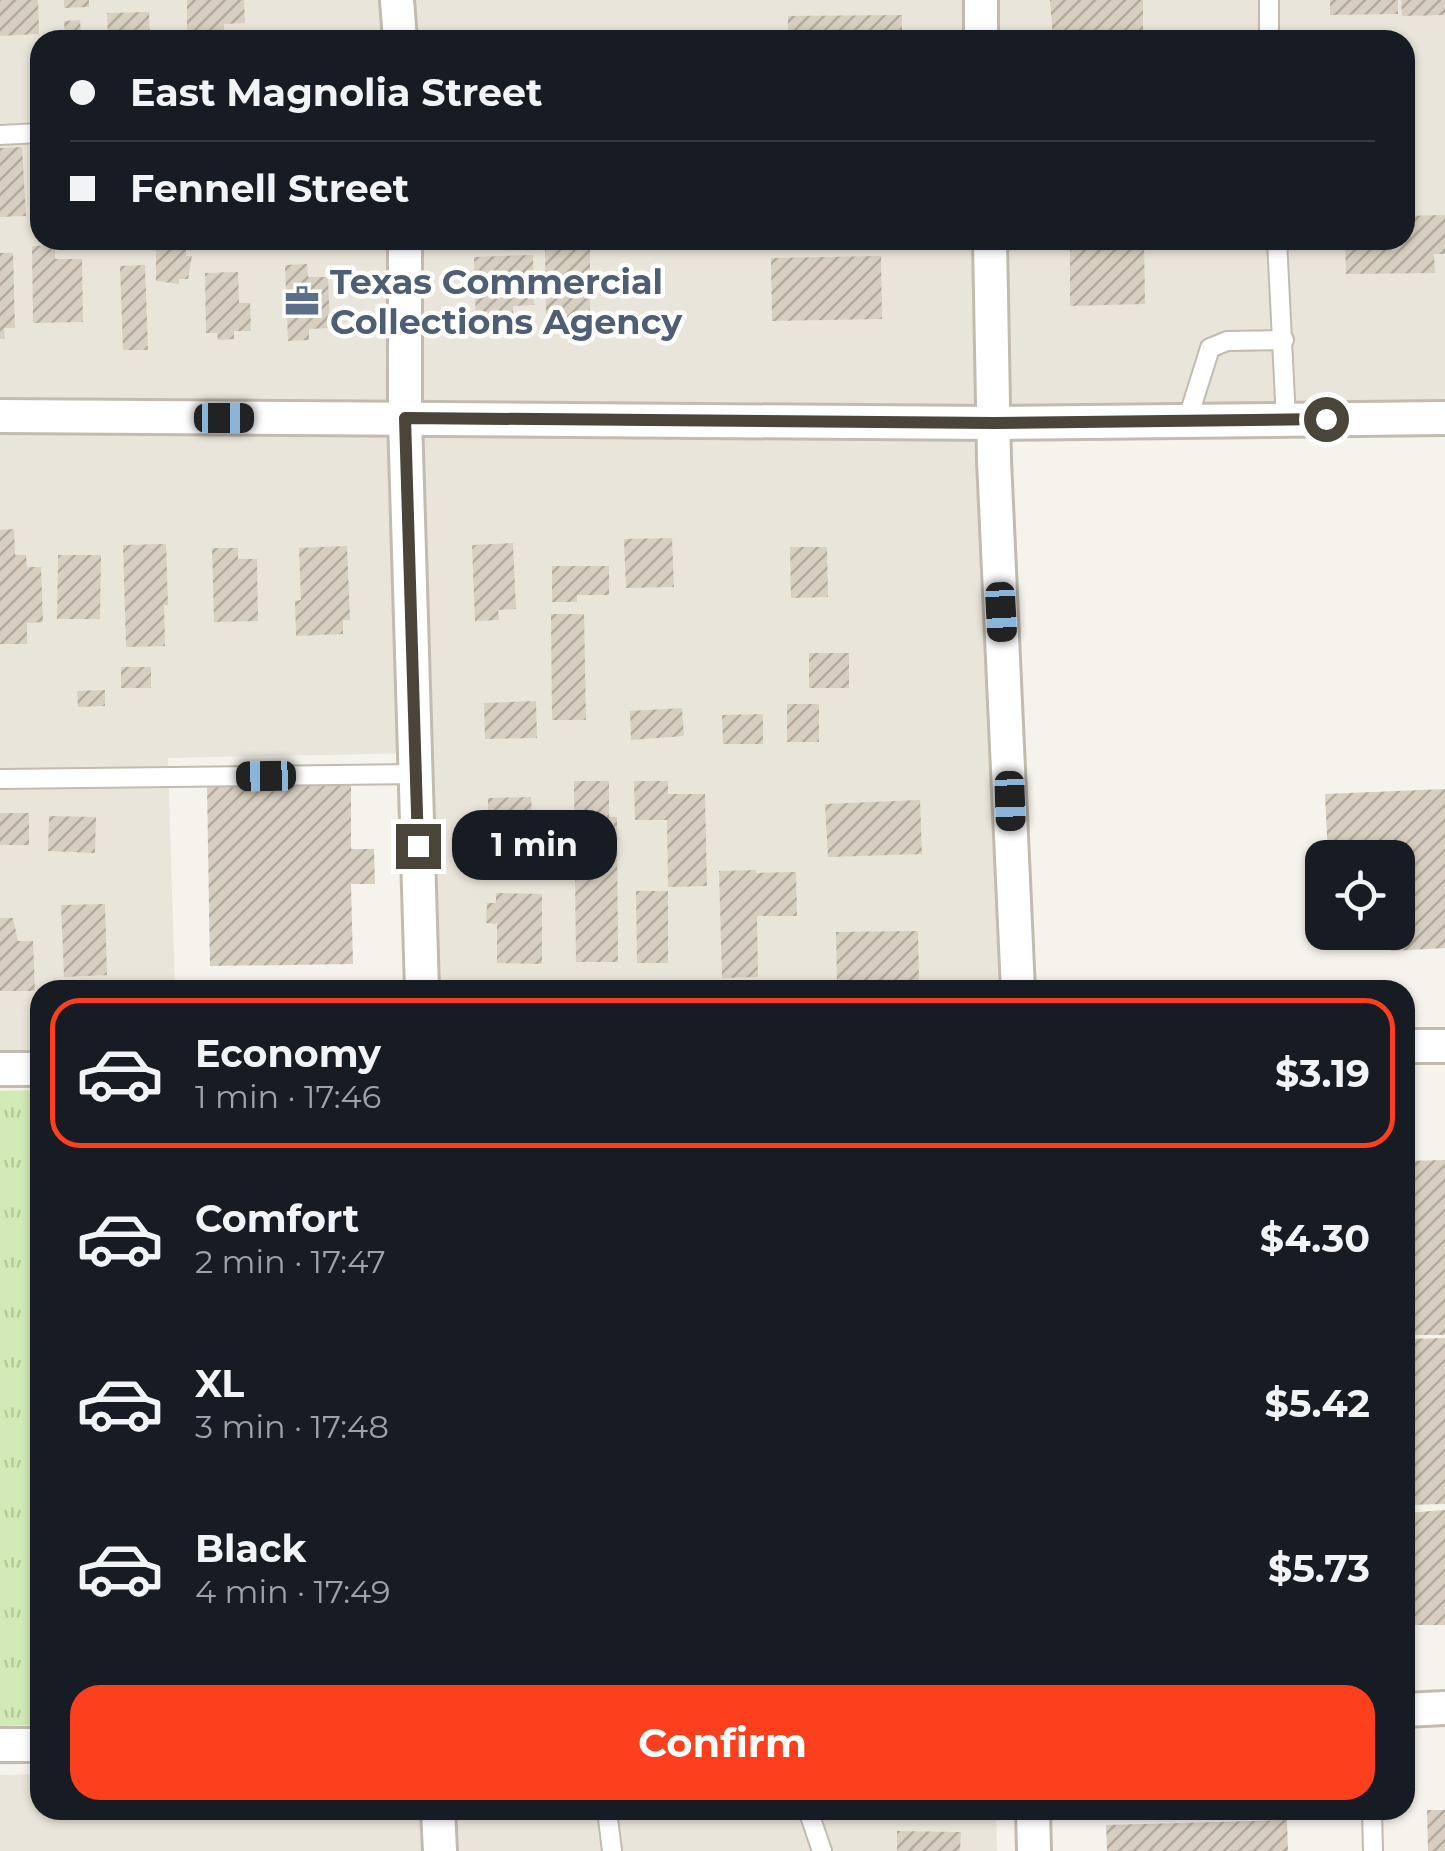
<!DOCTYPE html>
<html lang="en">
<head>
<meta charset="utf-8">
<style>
	:root { --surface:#171b24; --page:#242831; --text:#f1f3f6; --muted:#9ea1a6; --line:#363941; --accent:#fc3f1d }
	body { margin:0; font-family:Montserrat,sans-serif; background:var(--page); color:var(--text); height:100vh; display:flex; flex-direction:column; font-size:38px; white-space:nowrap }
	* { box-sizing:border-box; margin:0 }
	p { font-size:32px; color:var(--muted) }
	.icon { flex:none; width:55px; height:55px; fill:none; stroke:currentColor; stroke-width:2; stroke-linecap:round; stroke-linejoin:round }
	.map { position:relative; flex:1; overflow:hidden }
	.details { position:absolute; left:30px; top:980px; width:1385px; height:840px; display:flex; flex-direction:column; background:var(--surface); border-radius:30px; box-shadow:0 2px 8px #0004 }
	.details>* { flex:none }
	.top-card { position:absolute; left:30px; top:30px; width:1385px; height:220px; border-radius:30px; box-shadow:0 2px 8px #0004; display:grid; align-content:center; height:220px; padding:0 40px; background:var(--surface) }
	.buttons { position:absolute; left:1305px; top:840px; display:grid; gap:20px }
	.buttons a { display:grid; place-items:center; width:110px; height:110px; border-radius:20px; background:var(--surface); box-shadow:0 2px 8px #0004; font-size:50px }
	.end { position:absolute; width:45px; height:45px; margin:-22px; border:12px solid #4b4439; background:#fff; box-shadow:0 0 0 5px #fff }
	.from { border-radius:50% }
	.bubble { position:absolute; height:70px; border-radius:30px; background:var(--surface); box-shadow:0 2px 8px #0004; font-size:32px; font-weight:700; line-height:70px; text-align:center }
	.car { position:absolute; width:30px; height:60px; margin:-30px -15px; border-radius:12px; box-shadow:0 0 8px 2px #0007; background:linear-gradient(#222 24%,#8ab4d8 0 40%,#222 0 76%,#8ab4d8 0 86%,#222 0) }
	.top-card b { display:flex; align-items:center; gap:35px; height:95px; font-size:38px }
	.top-card b+b { border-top:2px solid var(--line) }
	.top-card i { width:25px; height:25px; background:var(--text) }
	ul { padding:18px 0 0; list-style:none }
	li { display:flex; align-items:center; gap:30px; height:150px; margin:0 20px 15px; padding:0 20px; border:5px solid transparent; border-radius:30px }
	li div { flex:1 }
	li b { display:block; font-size:38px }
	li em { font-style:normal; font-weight:700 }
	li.active { border-color:var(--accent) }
	li>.icon { width:90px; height:90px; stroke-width:1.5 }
	.button { display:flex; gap:20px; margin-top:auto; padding:20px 40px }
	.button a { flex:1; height:115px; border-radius:30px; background:var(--accent); color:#fff; font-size:40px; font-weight:700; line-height:115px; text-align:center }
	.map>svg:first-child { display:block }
	.residential { fill:#eae5da; fill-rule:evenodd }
	.grass { fill:url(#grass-tufts) }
	.building { fill:url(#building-hatch) }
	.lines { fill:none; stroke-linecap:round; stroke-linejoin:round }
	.service-casing { stroke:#c2bbae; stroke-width:22 }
	.minor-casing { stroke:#c2bbae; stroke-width:38 }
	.service { stroke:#fff; stroke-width:18 }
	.minor { stroke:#fff; stroke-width:32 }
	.route { stroke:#4b4439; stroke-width:12 }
	.labels { text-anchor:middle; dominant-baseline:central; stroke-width:9; stroke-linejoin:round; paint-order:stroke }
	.service-label { font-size:35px; font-weight:bold; fill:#4e5e75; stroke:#fff; text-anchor:start }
</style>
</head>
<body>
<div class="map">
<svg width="1445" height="1851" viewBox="0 0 1445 1851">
	<defs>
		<pattern id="grass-tufts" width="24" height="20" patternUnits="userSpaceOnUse" patternTransform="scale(2.5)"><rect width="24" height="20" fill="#d2eab5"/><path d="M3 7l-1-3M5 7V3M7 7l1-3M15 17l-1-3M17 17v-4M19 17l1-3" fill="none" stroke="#b6ca9c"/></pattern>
		<pattern id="building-hatch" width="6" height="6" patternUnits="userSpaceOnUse" patternTransform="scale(2.5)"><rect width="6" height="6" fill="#d8cfc1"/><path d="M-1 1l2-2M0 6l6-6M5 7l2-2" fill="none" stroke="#b1aa9e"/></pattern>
	</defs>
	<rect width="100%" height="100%" fill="#f6f3ec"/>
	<!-- residential -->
	<g class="residential">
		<path d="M0 0H1445V404L976 410 999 990H437L431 753 168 758 175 990H40V1057L0 1058ZM40 40H1405V240H40Z"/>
		<path d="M40 1774V1810H996L997 1851H0V1775Z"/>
	</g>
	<!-- grass -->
	<path class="grass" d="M40 1090V1725L0 1726V1091Z"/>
	<!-- building -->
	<g class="building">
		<path d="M0 0H38L39 34 0 36Z"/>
		<path d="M64 0H89V7L64 8Z"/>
		<path d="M187 0H244L245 23 224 24V33L187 34Z"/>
		<path d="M1050 0H1143V35L1053 39Z"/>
		<path d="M1330 0H1398V14L1330 15Z"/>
		<path d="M1401 0H1445V15L1402 16Z"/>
		<path d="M149 12 150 40H108L107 13Z"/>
		<path d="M902 15V40H788V16Z"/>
		<path d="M80 20 81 36 65 37 64 21Z"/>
		<path d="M295 35V40H268V37Z"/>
		<path d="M339 36V40H312V37Z"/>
		<path d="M22 147 26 216 0 217V148Z"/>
		<path d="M1445 215V254H1434L1435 273 1346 274 1345 240H1405V216Z"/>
		<path d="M156 240 186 243V256H192L188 279H179V284L156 281Z"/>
		<path d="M1070 240H1144L1145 304 1070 306Z"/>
		<path d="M55 245V259H82L83 322 33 323 32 246Z"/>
		<path d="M590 248V317L546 318 545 249Z"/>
		<path d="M0 253H13L15 328H4L5 339H0Z"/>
		<path d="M533 255 534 305 513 306V313H499V322L476 323 474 257Z"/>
		<path d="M881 256 882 319 772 321 771 258Z"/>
		<path d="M307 264 308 277H328L330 328 309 329V340L288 341 285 265Z"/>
		<path d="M145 265 148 350H123L120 266Z"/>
		<path d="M238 272 239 303H250L251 331H234V339L218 340 217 333H206L205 273Z"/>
		<path d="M14 529 15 555H26L27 567H41L43 622 27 623V644H0V530Z"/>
		<path d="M672 538 674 587 626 588 624 539Z"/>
		<path d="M513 543 516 609 498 610 499 620 475 621 472 545Z"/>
		<path d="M166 544 168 605H164L165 646 126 647 123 545Z"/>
		<path d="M347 546 350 620H343V634L296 636 295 601 301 600 299 548Z"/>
		<path d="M790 547H827L828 597 791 598Z"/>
		<path d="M212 548H238V559H257L258 621 214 622Z"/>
		<path d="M58 555H101L100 619H57Z"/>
		<path d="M552 566H609V595H577V602H552Z"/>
		<path d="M551 614H584L586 720H552Z"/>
		<rect x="809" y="653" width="40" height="35"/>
		<rect x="121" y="667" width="30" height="21"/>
		<path d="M105 690V706L78 707 77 691Z"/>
		<path d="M536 701 537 738 485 739 484 703Z"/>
		<rect x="787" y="704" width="32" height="38"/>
		<path d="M682 708 684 736 631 740 630 711Z"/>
		<path d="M763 714V744H723L722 715Z"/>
		<path d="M574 781H609V817H617L618 962H576Z"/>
		<path d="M634 781H668V794H705L707 886 668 887 667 820H635Z"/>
		<path d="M351 784V849H374L375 884H351L353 964 210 966 207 787Z"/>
		<path d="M1445 789V948L1391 951 1390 932H1398V858H1328L1325 794Z"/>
		<path d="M531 797 532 812H527L528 842H489L488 826 483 827 482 813H488V798Z"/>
		<path d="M920 800 922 854 828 857 825 804Z"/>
		<rect x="0" y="813" width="29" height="32"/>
		<path d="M49 816 96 817 95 853 48 851Z"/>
		<path d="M756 870V873L796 872 797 916H757L758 977 722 978 719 871Z"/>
		<path d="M636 891H668V963H637Z"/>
		<path d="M496 893 542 894V964L497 963V924L486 923 487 903H496Z"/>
		<path d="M105 904 107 975 64 977 61 905Z"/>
		<path d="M0 918H13L18 941H33L35 991H0Z"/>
		<path d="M918 931 919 981 837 983 836 932Z"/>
		<path d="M1445 1160V1335H1405V1161Z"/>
		<path d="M1445 1338V1504L1405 1505V1339Z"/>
		<path d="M1445 1510V1625H1413V1617H1405V1513Z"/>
		<path d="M1427 1810H1445V1851H1428Z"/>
		<path d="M1287 1820 1288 1851H1107L1106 1825Z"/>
		<path d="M897 1831 961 1832 960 1851H897Z"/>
	</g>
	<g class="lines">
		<!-- service casing -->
		<g class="service-casing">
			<g id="service">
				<path d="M1269 0V40"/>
				<path d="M0 135 40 133"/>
				<path d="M1277 240 1286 420"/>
				<path d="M1187 421 1210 348 1227 341 1284 340"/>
				<path d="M0 779 417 774"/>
				<path d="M607 1810 612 1851"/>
				<path d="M808 1810 822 1851"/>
				<path d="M1372 1810 1373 1851"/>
			</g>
		</g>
		<!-- minor casing -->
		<g class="minor-casing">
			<g id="minor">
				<path d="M397 0 400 40"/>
				<path d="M981 0V40"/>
				<path d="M405 240V418L422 990"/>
				<path d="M990 240 994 460 1018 990"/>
				<path d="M0 416 994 423 1445 418"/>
				<path d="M1405 1046H1445"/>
				<path d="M0 1069H40"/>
				<path d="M1405 1710 1445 1708"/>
				<path d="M0 1745H40"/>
				<path d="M438 1810 440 1851"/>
				<path d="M1033 1810 1034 1851"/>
			</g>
		</g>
		<!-- service -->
		<use href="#service" class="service"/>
		<!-- minor -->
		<use href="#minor" class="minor"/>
	</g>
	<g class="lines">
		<!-- route -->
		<path class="route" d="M418 846 405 418 994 423 1326 419"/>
	</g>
	<!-- icons -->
	<defs>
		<g id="office-bare" transform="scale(2.7)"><path d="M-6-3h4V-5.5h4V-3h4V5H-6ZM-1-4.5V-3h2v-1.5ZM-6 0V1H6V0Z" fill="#5c6f8a" stroke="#fff" stroke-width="2.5" paint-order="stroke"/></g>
	</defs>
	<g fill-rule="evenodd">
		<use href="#office-bare" x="302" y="301"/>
	</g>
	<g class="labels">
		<!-- service labels -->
		<g class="service-label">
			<text x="330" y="281">Texas Commercial<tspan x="330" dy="40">Collections Agency</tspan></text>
		</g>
	</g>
</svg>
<div class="buttons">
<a><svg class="icon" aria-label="locate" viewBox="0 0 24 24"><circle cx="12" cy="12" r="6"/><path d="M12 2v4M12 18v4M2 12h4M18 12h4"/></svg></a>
</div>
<i class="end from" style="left:1326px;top:419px"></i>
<i class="end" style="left:418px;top:846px"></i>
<div class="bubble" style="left:452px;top:810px;width:165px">1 min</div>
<i class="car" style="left:224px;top:418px;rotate:90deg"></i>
<i class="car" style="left:1001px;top:612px;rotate:177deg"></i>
<i class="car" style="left:266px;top:776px;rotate:269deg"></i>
<i class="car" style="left:1010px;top:801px;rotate:178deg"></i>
<div class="top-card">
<b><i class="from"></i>East Magnolia Street</b>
<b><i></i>Fennell Street</b>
</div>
<section class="details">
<ul>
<li class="active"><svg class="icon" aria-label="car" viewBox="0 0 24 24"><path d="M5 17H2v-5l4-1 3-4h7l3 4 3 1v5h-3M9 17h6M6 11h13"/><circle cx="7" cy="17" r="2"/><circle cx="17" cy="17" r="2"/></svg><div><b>Economy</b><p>1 min · 17:46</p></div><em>$3.19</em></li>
<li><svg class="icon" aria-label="car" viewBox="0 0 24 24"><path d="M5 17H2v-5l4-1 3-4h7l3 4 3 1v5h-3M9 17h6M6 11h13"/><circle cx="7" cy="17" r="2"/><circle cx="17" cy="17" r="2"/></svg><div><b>Comfort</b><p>2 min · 17:47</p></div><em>$4.30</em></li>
<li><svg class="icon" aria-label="car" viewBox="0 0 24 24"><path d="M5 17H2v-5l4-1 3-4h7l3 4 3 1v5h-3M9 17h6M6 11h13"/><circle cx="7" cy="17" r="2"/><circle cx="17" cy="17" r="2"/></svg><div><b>XL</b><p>3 min · 17:48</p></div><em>$5.42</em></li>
<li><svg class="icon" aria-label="car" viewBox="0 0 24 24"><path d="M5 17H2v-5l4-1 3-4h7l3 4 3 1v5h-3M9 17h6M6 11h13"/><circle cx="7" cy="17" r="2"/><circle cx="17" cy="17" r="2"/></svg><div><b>Black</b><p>4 min · 17:49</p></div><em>$5.73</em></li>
</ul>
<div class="button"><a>Confirm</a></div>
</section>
</div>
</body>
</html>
